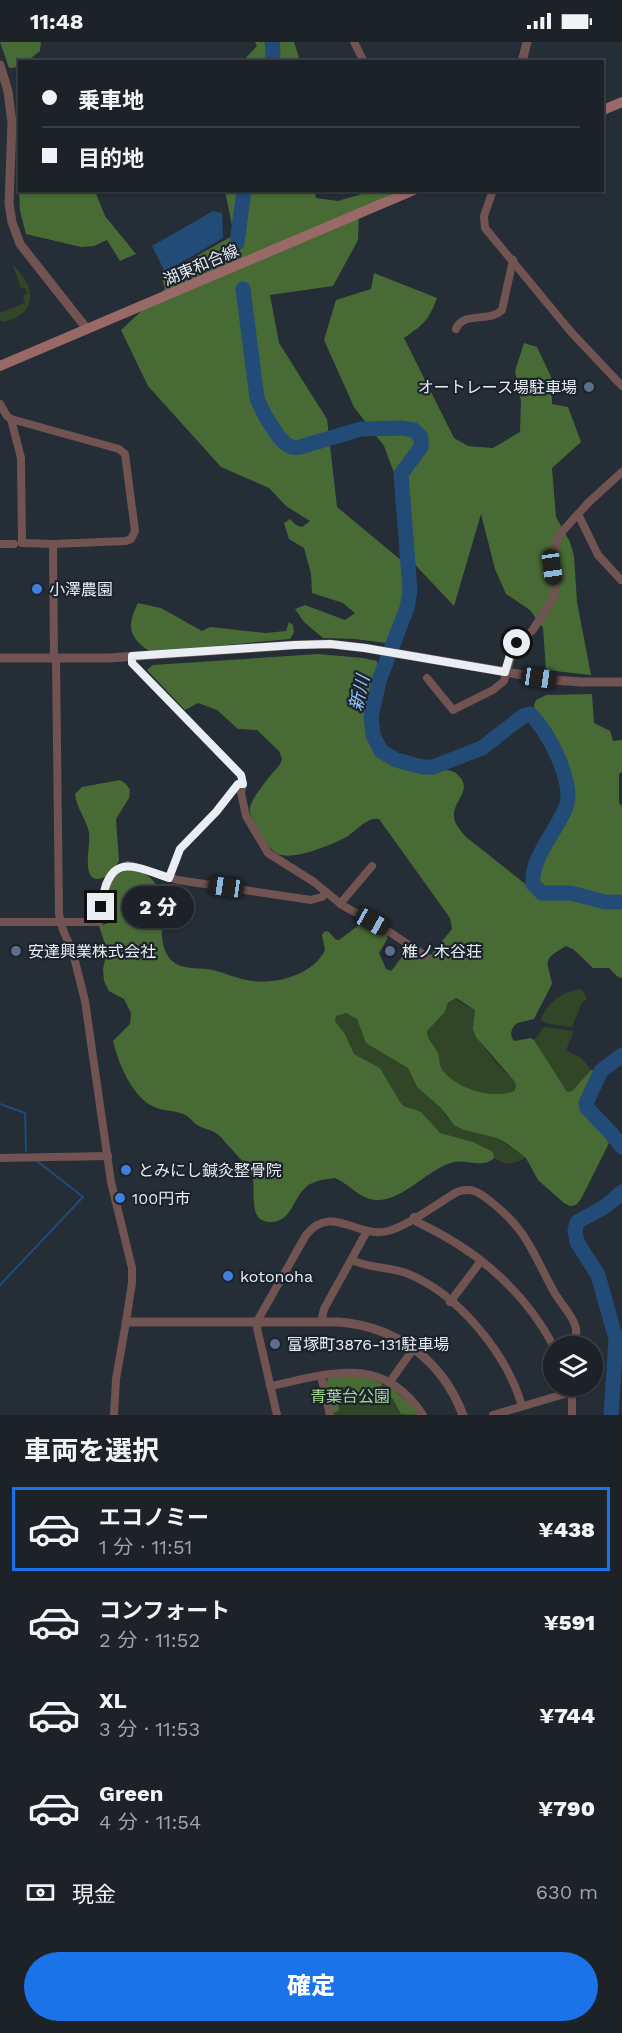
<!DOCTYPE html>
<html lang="ja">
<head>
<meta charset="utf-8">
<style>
	:root { --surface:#1c2228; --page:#292f34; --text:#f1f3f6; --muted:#a0a4a8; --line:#3a3f45; --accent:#1a73e8 }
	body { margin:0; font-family:"Work Sans","Noto Sans JP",sans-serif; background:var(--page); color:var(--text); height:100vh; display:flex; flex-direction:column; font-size:22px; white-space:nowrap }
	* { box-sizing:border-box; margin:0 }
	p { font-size:20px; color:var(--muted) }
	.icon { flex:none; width:33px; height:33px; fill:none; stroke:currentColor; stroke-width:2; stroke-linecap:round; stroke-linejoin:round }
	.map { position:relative; height:1373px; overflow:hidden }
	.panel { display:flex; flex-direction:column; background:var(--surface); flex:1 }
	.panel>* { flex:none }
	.hud { position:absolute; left:18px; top:18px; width:586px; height:132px; border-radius:0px; box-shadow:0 2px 4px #0004,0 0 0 2px var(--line); display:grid; align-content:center; height:132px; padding:0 24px; background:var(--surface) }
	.buttons { position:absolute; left:543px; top:1294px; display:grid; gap:12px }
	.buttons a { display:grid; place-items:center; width:60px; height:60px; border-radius:50%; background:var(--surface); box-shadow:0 2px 4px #0004,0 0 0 2px var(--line); font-size:30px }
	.end { position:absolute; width:27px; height:27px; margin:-14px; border:8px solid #e9eef4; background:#111; box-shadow:0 0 0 3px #111 }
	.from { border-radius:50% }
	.bubble { position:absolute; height:42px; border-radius:21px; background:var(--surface); box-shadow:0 2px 4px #0004,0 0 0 2px var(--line); font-size:20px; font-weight:800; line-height:42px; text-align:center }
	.car { position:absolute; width:18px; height:36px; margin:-18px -9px; border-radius:8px; box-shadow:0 0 4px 2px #0007; background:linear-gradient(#222 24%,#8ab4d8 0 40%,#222 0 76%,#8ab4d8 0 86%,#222 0) }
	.hud b { display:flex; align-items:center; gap:21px; height:57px; font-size:22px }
	.hud b+b { border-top:2px solid var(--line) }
	.hud i { width:15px; height:15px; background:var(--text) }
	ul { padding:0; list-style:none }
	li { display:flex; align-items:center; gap:18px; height:84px; margin:0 12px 9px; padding:0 12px; border:3px solid transparent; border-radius:0px }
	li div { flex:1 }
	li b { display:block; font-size:22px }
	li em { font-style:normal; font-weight:800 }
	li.active { border-color:var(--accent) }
	li>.icon { width:54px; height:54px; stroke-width:1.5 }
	h2 { padding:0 24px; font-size:27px; line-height:72px }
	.pay { display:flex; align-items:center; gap:15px; height:66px; padding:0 24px; font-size:22px }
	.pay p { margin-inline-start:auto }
	.action { display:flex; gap:12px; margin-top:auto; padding:12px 24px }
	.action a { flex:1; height:69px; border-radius:36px; background:var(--accent); color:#fff; font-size:24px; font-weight:800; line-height:69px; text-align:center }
	.status { display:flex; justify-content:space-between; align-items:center; height:42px; padding:0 30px; background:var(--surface); direction:ltr }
	.status svg { height:16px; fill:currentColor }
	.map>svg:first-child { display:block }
	.green { fill:#314627 }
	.forest { fill:#486b36; fill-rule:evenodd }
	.water { fill:#224b78 }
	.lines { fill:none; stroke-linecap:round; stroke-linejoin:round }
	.stream { stroke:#224b78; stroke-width:2 }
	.river { stroke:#224b78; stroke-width:15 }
	.minor { stroke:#715451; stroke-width:8 }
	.tertiary { stroke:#715451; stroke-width:9 }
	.secondary { stroke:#986966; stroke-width:10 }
	.route { stroke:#e9eef4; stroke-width:8 }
	.service-dot { fill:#5c6f8a; stroke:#1c232c; stroke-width:2 }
	.shop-dot { fill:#3f7fe0; stroke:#1c232c; stroke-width:2 }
	.labels { text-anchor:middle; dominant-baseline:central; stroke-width:4.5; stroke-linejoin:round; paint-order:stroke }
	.street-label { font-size:16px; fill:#e9eef4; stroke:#1c232c }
	.poi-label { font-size:16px; fill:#e9eef4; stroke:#1c232c; text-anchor:start }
	.park-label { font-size:16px; fill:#a5da8c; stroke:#1c232c }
	.water-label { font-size:18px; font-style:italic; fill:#96c6ff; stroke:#1c232c }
</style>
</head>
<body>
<div class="status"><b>11:48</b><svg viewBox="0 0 49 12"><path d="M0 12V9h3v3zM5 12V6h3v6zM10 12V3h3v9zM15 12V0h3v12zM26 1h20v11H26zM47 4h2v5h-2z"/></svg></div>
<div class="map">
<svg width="622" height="1373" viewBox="0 0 622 1373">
	<rect width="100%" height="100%" fill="#252d36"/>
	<!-- green -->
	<g class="green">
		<path d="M13 223C36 244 39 272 4 280L0 278V271L25 261 23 254 27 252 25 246 21 247Z"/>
		<path d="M580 947 583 949 587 957 582 960 572 985 549 982 540 978C549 960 560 950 580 947Z"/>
		<path d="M454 957 475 968C476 974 474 978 475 983 479 1006 498 1022 514 1039L516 1044 513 1049C492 1058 454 1047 442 1027 438 1021 441 1015 437 1009 433 1002 427 997 427 988L442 974 446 964Z"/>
		<path d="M340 971 352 973 357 977 364 996 408 1026 417 1045 441 1066 447 1076 464 1088 497 1096 526 1116C511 1122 509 1125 494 1116L493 1111C476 1097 455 1101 440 1091 433 1087 430 1079 424 1074 417 1068 407 1067 400 1060L380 1026 354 1012 345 992 335 979V974Z"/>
		<path d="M544 985 574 989 566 1008 581 1016 591 1028 570 1051 565 1049 534 998Z"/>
		<path d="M326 1340H382L401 1353 419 1373H333Z"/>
	</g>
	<!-- forest -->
	<g class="forest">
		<path d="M0 0H41L40 9 27 19 20 20 19 25 9 26Z"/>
		<path d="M255 0H294L300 19H243L257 4Z"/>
		<path d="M19 147 95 149 105 174 136 212 120 219 107 198 94 204 81 205 26 192 20 169Z"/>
		<path d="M400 148 359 168 358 198 333 244 270 253 279 301 327 377 337 465 402 519 412 564 401 603 355 597 323 596 304 580 295 567 305 563 345 578 355 571 343 561 312 551 311 532 304 506 289 497 284 481 290 477 296 483 302 485 310 479 286 464 269 446 221 425 148 344 121 288 165 247 161 234 234 193 225 149H315L316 156 338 159 372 149Z"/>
		<path d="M374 231 437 256C429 278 423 283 404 296L454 396 468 404 493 406 520 390 521 359 515 329 524 301 537 305 552 337V362L568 365 581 400 552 426 556 475 570 500 574 514 577 560 591 633 546 628 543 586 530 568 506 552 495 527 481 472 454 564 403 510 399 444 384 404 354 365 324 298 336 258 371 247Z"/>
		<path d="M138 561 161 566 202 589 210 585 266 591 286 589 289 580 293 583 294 590 290 597 151 610C129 596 126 585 138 561Z"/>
		<path d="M318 612 363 616 377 619 378 625C367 664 350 712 404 725 411 727 419 730 427 730 437 731 449 724 458 733 474 748 452 759 454 775 455 783 461 789 466 795L538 852C548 856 560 852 571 854 591 856 599 864 622 863V936L618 935 609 926H593L573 907 566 904C540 919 548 919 552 942L534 977 517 981C511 986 509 993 514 999L531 996 534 998 567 1050 572 1049 591 1028H596L582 1062C587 1077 605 1084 610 1099L581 1157 576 1163 570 1164 564 1161 538 1138 526 1116 506 1101 497 1096 464 1088 454 1083 441 1066 417 1045 408 1026 366 1001 357 977 346 971 336 974 335 979 345 992 354 1012 380 1026 400 1060 404 1064 421 1070 440 1091 473 1100 493 1110 494 1116C483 1127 467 1117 454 1120 428 1126 403 1160 375 1158 359 1156 349 1142 335 1136 326 1137 311 1139 305 1146 293 1157 291 1180 271 1180 246 1180 257 1148 252 1134 248 1122 229 1106 221 1095 213 1087 205 1088 197 1083 192 1079 189 1074 183 1072 173 1068 161 1069 152 1064 131 1053 118 1020 113 999L130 982 131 971 124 957 109 949 104 939 103 927 107 908 99 884 111 880 114 876C114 867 109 861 107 854 105 836 125 821 140 829 181 849 147 894 172 919 180 927 197 926 208 927 223 930 237 937 252 939 277 942 313 933 325 908L322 893 324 890 328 889 336 898H339C362 882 359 875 387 892V897L379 911 386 927 391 929C398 922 403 908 415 910 422 912 423 915 430 914L452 887 450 876 379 777C367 775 357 788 348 794 334 802 294 819 278 812 268 808 253 782 250 771 247 758 272 733 280 722L282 717 279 709 257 688 238 687 217 668 198 661 185 668 147 628 153 623ZM456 956 475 968 473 987 476 995 514 1039 516 1044 514 1049C492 1058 454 1046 442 1027 438 1021 441 1015 437 1009 433 1002 427 997 427 989L444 971 448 961Z"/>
		<path d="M592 652 594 681 610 689 613 699 622 698V730L619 732V761L622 764V857H605L572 847 543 848 535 839 541 818 567 771 571 757 562 712 535 672 534 663 536 658 546 653Z"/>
		<path d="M120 738 126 742 130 748 129 756 116 777 119 819C115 826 107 837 98 837 81 838 91 802 89 791 87 778 76 765 75 752L82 745Z"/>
		<path d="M347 1333 371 1336 381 1341 382 1343 380 1345 366 1347 351 1360 349 1357 353 1352V1349L347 1345H337L336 1348 339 1368 335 1371 332 1367 326 1340 329 1335Z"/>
		<path d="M388 1346H392L409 1361 419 1373 401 1372 393 1357 386 1350Z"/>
	</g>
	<!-- water -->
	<path class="water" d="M213 169 222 171 223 196 165 230 152 204Z"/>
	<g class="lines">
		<!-- stream -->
		<g class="stream">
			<path d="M0 1062 25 1071 26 1109"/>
			<path d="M0 1243 83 1155 37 1119"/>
		</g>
		<!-- river -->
		<g class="river">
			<path d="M272 0 273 9 272 20"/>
			<path d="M237 201 244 148"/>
			<path d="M243 247 257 356C261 368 276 394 286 402 291 406 295 406 300 405L361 387 401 386 414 388 421 395V405L401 432 410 549 407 566 380 636 371 674 373 693 381 709 396 718 423 725H433L482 706 523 674 530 672C548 688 575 741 566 765 557 788 530 817 533 842L542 851H571L605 860H622"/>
			<path d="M622 1013 601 1029 586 1061 587 1066 611 1091 622 1105"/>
			<path d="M611 1373 616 1297 598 1233 577 1200 575 1188 577 1180 606 1164 622 1150"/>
		</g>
		<!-- minor -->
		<g class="minor">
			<path d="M354 0 364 20"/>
			<path d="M493 148 484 174 485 186 571 290 622 344"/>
			<path d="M456 287C463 269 489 281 502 268L513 218"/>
			<path d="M0 362 7 374 11 377 119 407 125 412 135 489 131 497 126 499 53 502"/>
			<path d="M11 377 21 416 22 501 53 502 54 617"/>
			<path d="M578 472 598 513 621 538"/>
			<path d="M0 502H14"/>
			<path d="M132 614V621L241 733 243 742 241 751 246 774 268 811 314 840 342 863 391 891 426 914"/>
			<path d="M56 617 59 872 63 888 73 911 85 959 111 1140 132 1226V1241L126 1280 116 1337 114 1373"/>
			<path d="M427 636 453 668 493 648 504 639 513 608 517 601 532 589 554 555 555 546 553 512 559 493 589 460 622 430"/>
			<path d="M169 835 180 807 216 770 238 742 242 743"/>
			<path d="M340 862 372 824"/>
			<path d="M0 880H99L106 841 117 828 128 823 178 838 311 858 322 855 326 850"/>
			<path d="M0 1116 108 1114"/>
			<path d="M414 1175 417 1180C475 1207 524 1248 554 1305"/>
			<path d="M352 1218C368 1226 389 1225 406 1231 458 1251 507 1312 522 1364"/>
			<path d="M450 1260 481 1219"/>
			<path d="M321 1280 324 1267 367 1189"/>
			<path d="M321 1334 330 1373"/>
			<path d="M389 1341 414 1306"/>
			<path d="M270 1344C330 1332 382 1311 423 1373"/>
			<path d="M569 1344 572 1356V1373"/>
			<path d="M277 1373 257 1286 259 1276 306 1193C332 1161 357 1197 388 1189 408 1184 438 1161 457 1150 471 1145 479 1150 490 1159 528 1189 531 1208 553 1248 559 1260 571 1271 575 1283 578 1291 575 1299 571 1305"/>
			<path d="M493 1373 571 1350"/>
		</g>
		<!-- tertiary -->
		<g class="tertiary">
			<path d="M522 20 527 0"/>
			<path d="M0 23 8 49 12 81 9 162 12 180 20 202 87 287"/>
			<path d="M0 616H109L295 603 330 602 365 606 553 638 582 640H622"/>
			<path d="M126 1280H339C397 1285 442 1318 463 1373"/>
		</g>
		<!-- secondary -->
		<g class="secondary">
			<path d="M603 68 622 60"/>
			<path d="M0 324 414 148"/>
		</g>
	</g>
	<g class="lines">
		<!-- route -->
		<path class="route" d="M101 865C109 811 129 822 169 836L180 807 216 770 238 742H243L241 733 132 621V614L295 603 330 602 365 606 505 630 510 613 517 601"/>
	</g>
	<!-- markers -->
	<g class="service-dot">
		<circle cx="589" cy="345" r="6"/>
		<circle cx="16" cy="909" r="6"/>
		<circle cx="390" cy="909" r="6"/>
		<circle cx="275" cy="1302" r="6"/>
	</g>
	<g class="shop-dot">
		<circle cx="37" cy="547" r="6"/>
		<circle cx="126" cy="1128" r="6"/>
		<circle cx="120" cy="1156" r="6"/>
		<circle cx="228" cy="1234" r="6"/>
	</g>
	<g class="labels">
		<!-- street labels -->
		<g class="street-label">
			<text transform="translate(201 223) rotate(-23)">湖東和合線</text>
		</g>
		<!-- poi labels -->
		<g class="poi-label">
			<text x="577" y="345" text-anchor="end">オートレース場駐車場</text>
			<text x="49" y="547">小澤農園</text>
			<text x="28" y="909">安達興業株式会社</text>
			<text x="402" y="909">椎ノ木谷荘</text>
			<text x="138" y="1128">とみにし鍼灸整骨院</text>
			<text x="132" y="1156">100円市</text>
			<text x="240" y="1234">kotonoha</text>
			<text x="287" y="1302">富塚町3876-131駐車場</text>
		</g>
		<!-- park labels -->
		<g class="park-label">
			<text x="350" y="1354">青葉台公園</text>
		</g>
		<!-- water labels -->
		<g class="water-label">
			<text transform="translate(359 651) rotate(-77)">新川</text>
		</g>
	</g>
</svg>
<div class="buttons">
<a><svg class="icon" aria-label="layers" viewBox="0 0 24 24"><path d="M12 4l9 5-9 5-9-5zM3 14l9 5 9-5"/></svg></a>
</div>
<i class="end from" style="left:517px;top:601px"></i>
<i class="end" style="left:101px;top:865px"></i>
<div class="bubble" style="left:122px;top:844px;width:72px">2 分</div>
<i class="car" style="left:552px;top:525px;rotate:172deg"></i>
<i class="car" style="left:539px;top:636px;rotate:98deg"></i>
<i class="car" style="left:226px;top:845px;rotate:278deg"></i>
<i class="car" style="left:372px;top:880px;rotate:119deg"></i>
<div class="hud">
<b><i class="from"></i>乗車地</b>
<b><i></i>目的地</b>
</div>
</div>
<section class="panel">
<h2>車両を選択</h2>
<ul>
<li class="active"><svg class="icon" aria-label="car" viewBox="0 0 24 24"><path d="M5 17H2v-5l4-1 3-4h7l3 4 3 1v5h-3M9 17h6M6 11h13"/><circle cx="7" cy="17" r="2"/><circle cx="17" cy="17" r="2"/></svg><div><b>エコノミー</b><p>1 分 · 11:51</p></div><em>¥438</em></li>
<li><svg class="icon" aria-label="car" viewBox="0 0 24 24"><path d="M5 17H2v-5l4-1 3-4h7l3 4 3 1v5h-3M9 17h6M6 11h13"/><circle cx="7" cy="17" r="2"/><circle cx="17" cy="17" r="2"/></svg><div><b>コンフォート</b><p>2 分 · 11:52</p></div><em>¥591</em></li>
<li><svg class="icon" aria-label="car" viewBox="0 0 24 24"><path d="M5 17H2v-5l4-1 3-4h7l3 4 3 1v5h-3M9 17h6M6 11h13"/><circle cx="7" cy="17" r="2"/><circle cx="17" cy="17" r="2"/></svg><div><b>XL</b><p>3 分 · 11:53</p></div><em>¥744</em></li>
<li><svg class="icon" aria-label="car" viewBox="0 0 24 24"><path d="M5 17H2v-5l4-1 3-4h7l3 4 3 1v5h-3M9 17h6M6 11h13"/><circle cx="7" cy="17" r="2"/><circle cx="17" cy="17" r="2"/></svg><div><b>Green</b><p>4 分 · 11:54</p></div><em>¥790</em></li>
</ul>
<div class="pay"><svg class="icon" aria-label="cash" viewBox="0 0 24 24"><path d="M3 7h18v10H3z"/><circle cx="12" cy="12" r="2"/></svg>現金<p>630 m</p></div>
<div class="action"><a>確定</a></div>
</section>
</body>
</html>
